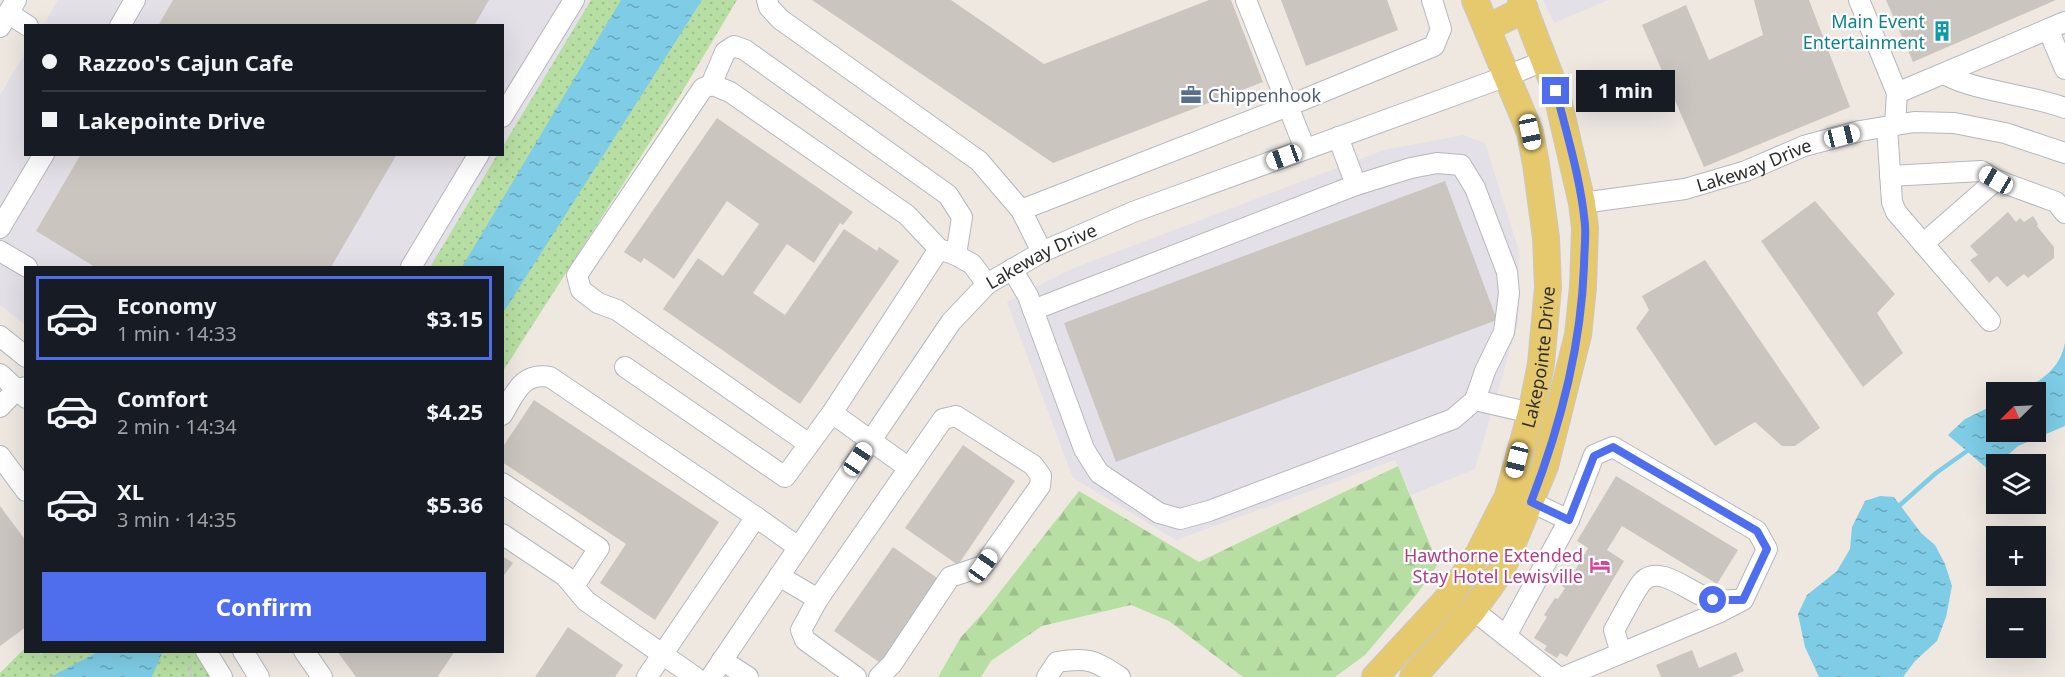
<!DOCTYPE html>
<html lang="en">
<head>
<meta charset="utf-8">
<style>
	:root { --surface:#171b24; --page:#20242c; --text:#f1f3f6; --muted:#9ea1a6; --line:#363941; --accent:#4f6eed }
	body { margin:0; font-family:"Noto Sans",sans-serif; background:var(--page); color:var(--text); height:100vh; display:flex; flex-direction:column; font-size:22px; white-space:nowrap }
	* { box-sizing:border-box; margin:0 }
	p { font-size:20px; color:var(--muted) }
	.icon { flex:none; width:33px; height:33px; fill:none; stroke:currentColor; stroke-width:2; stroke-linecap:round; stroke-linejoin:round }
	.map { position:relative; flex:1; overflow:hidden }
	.sheet { position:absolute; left:24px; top:266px; width:480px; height:387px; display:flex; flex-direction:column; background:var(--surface); border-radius:0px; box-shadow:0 6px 24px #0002 }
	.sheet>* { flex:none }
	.top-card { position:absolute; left:24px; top:24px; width:480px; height:132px; border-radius:0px; box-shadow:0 6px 24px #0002; display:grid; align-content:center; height:132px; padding:0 18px; background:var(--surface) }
	.needle { width:39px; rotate:246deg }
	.buttons { position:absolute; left:1986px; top:382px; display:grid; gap:12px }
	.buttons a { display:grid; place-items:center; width:60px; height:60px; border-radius:0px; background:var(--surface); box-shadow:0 6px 24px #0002; font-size:30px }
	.end { position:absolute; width:27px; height:27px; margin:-14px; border:8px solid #4f6eed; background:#fff; box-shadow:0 0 0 3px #fff }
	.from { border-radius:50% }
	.bubble { position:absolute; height:42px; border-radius:0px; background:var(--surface); box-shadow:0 6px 24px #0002; font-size:20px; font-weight:700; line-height:42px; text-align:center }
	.car { position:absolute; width:18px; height:36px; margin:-18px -9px; border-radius:8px; box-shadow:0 0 4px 2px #0007; background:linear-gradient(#fff 24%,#345 0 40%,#fff 0 76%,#345 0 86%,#fff 0) }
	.top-card b { display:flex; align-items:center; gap:21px; height:57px; font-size:22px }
	.top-card b+b { border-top:2px solid var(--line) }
	.top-card i { width:15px; height:15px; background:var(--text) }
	ul { padding:10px 0 0; list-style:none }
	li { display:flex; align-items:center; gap:18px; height:84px; margin:0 12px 9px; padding:0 6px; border:3px solid transparent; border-radius:0px }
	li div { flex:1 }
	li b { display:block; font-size:22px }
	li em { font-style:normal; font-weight:700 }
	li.on { border-color:var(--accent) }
	li>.icon { width:54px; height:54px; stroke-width:1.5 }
	.action { display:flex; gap:12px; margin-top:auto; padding:12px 18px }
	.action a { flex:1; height:69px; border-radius:0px; background:var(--accent); color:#fff; font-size:24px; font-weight:700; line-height:69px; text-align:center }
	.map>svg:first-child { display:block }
	.industrial { fill:#e3e1e7 }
	.grass { fill:url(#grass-dots) }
	.forest { fill:url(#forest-firs) }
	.water { fill:url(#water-ripples) }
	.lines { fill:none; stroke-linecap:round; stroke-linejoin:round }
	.stream { stroke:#7ecce6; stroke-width:4.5 }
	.building { fill:#cac6bf }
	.minor-casing { stroke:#b5b7bf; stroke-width:22 }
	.major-casing { stroke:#c8c8c8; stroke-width:28 }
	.path { stroke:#c8c8c8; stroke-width:3; stroke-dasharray:4.5 3; stroke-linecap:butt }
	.minor { stroke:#fff; stroke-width:20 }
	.major { stroke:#e7c96d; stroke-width:26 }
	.route { stroke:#4f6eed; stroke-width:8 }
	.labels { text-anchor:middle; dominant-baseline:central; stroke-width:4.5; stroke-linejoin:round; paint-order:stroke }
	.culture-label { font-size:18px; fill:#0d838f; stroke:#fff; text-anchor:end }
	.service-label { font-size:18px; fill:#4e5e75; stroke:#fff; text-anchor:start }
	.street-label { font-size:18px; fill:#2d2d2d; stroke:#fff }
	.hotel-label { font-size:18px; fill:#b23c85; stroke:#fff; text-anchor:end }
</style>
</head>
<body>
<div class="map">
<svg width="2065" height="677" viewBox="0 0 2065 677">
	<defs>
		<pattern id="grass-dots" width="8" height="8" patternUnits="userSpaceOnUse" patternTransform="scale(1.5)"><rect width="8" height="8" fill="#b8dfa3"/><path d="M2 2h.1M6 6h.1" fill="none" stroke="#9ec08d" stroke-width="1.8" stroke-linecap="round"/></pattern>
		<pattern id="forest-firs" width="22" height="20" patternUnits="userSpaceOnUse" patternTransform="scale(1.5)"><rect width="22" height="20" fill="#b8dfa3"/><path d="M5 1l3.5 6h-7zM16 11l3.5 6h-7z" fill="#9ec08d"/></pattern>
		<pattern id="water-ripples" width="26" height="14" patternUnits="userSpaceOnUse" patternTransform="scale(1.5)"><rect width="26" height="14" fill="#7ecce6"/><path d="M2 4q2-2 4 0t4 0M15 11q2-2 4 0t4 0" fill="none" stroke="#68a6bb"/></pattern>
	</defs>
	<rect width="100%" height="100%" fill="#eee8e1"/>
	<!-- industrial -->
	<g class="industrial">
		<path d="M58 0H591L503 146 502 26H43Z"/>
		<path d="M1543 0H1608L1554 23Z"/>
		<path d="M25 53 26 154 497 155 430 267H26L25 325 0 305V95Z"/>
		<path d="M1463 135 1485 143 1519 251 1518 323 1475 469 1411 495 1395 460 1176 540 1073 478 1007 302 1069 270 1384 150Z"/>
	</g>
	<!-- grass -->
	<g class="grass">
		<path d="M591 0H737L679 97 503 371 502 267H430L497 155 502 154 503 146Z"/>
		<path d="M25 648 26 651H37L41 654 46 651H194L211 677H0V673Z"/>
	</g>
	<!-- forest -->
	<path class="forest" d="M1398 466 1438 564 1417 594 1365 655 1335 677H1243L1169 621 1131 605 1042 626 991 661 981 677H938L961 637 984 612 1079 491 1199 562Z"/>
	<!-- water -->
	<g class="water">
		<path d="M621 0H702L503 313 502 267H462Z"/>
		<path d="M2065 342V426L2018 446 1990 471 1948 435 1965 419 1996 404V432H2036V393H2011C2016 389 2019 390 2024 388 2045 380 2062 364 2065 342Z"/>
		<path d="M1880 496 1894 497 1921 533 1935 545 1945 564 1952 586 1946 617 1937 641 1915 661 1903 677H1819L1805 647 1798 614 1807 595 1837 571 1850 549 1852 527 1865 501Z"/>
		<path d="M100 651H163L152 677H50Z"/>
	</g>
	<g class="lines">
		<!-- stream -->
		<path class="stream" d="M1900 505 1936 473 1967 451"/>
	</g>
	<!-- building -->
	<g class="building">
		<path d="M173 0H489L474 26H158Z"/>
		<path d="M812 0H951L1044 64 1209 0H1231L1263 82 1053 163Z"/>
		<path d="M1281 0H1387L1398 30 1306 66Z"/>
		<path d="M1754 0H1809L1850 107 1704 167 1642 25 1686 5 1709 60 1763 35Z"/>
		<path d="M1886 0H2056L1913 62Z"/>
		<path d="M717 118 853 212 843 225 840 223 814 263 787 244 753 293 785 315 844 229 877 251 879 247 899 261 800 404 663 309 698 258 723 276 759 224 727 201 674 279 644 258 641 263 624 252Z"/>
		<path d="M81 154H397L331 267H95L36 231Z"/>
		<path d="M1445 181 1497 320 1116 462 1064 323Z"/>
		<path d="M1815 201 1895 294 1877 313 1903 353 1863 387 1761 241Z"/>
		<path d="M2008 212 2016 222 2020 218 2024 222 2033 216 2038 224 2037 226 2054 247V258L2028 278 2024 274 2007 287 1997 276 1989 283 1970 260 1978 255 1970 246Z"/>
		<path d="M1705 260 1820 428 1795 446H1782L1755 422 1715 446 1636 328 1649 310 1642 296Z"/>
		<path d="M534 400 719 522 655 620 600 583 626 544 502 462V448Z"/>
		<path d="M963 445 1015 481 958 565 905 528Z"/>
		<path d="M1616 476 1738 550 1717 584 1622 526 1607 550 1624 561 1567 657 1560 653 1557 658 1544 650 1547 646 1534 638 1547 617 1544 615 1555 598 1558 599 1565 588 1562 586 1572 569 1575 571 1588 548 1577 541Z"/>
		<path d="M0 506 26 541V627L0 646Z"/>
		<path d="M893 547 940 580 882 664 834 631Z"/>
		<path d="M502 556 513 563 502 578Z"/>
		<path d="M568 627 623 665 615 677H535Z"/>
		<path d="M1692 650 1699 668 1736 652 1744 671 1731 677H1661L1656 665Z"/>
		<path d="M337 651H455L438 676 439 677H356Z"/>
	</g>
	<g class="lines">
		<!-- minor casing -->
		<g class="minor-casing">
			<g id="minor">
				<path d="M767 0 769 7 780 19 979 161 1021 210 1042 252"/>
				<path d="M1246 0 1305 149"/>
				<path d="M1859 0 1897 93 1895 125"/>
				<path d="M8 13 28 26"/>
				<path d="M120 26 135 0"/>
				<path d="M0 27 16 0"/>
				<path d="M2048 29 2065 69"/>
				<path d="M1944 74C1977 92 2027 94 2065 108"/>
				<path d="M711 85 725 52 734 46 745 50 948 195 962 217 956 255"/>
				<path d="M1897 93 2065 22"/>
				<path d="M502 117 574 0"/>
				<path d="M1887 127 1892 202 1896 212 1990 321"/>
				<path d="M1338 137 1356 185"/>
				<path d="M1890 176 1981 171 1996 180"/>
				<path id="s1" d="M1582 203 1685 189 1746 171 1804 146 1860 131 1914 122 1954 123 2005 133 2065 153"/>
				<path d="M1021 210 1288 106 1434 46 1441 29 1432 0"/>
				<path d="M0 228 44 154"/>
				<path d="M1923 244 1996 180 2056 202 2065 213"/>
				<path d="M0 251 27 267"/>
				<path d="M411 267 479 154"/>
				<path d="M1012 269 1028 296 1084 449 1099 473 1159 513 1180 519 1209 511 1453 419 1475 400 1531 413"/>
				<path d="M1033 310 1356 185 1411 168 1437 163 1461 165 1475 188 1507 272 1509 293 1504 332 1485 371 1475 400"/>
				<path d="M0 336 26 357"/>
				<path d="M625 367 785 477 832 413 909 468"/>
				<path d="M0 374 26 398"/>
				<path d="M0 407 17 389 26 387"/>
				<path d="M832 413 939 249"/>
				<path d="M502 415C515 394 521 372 550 377L756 517 647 677"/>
				<path d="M809 444 617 310 598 303 581 290 577 275 703 88 713 85 730 92 907 215 939 249 956 255 972 264 987 284"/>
				<path d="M0 456 26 491"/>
				<path d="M502 483 599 548 574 586"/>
				<path d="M1531 502 1569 520"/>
				<path d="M756 517 798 547"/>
				<path d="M502 534 565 576 586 601 695 677"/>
				<path d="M779 576 818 599"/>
				<path d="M1473 610 1558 677"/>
				<path d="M1506 636 1569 520 1594 455 1613 447 1757 531 1767 549 1743 600 1720 612 1564 677"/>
				<path d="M206 651 222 677"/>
				<path d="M243 651 259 677"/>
				<path d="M304 651 322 677"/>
				<path d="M1621 653 1614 630C1621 619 1635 589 1643 581 1660 564 1690 593 1710 599 1718 602 1728 600 1737 600"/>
				<path d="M722 660 748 677"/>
				<path id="s2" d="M711 677 951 322 987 284 1042 252 1133 212 1507 76 1546 60"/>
				<path d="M856 677 805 640 801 630 818 599 943 419 956 416 1033 465 1041 476 1040 486 983 566 950 577 892 664 879 677"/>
				<path d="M1047 677 1057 662C1088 657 1094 660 1120 677"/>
			</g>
		</g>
		<!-- major casing -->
		<g class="major-casing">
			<g id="major">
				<path d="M1487 28 1525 9"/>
				<path id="s3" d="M1375 677 1450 596 1479 553 1508 496 1531 413 1541 364 1548 287 1546 238 1536 164 1530 132 1475 0"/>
				<path d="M1413 677 1473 610 1501 571 1545 466 1578 335 1583 287 1585 228 1582 203 1556 91 1521 0"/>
			</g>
		</g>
		<!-- path -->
		<path class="path" d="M190 666 191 677"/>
		<!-- minor -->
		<use href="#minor" class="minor"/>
		<!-- major -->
		<use href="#major" class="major"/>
	</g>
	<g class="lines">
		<!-- route -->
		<path class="route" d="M1556 91C1567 135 1581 180 1585 225 1586 239 1584 253 1584 266 1581 347 1560 427 1531 502L1569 520 1594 456 1613 447 1757 531 1767 549 1743 600H1713"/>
	</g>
	<!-- icons -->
	<defs>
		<g id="building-bare" transform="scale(1.62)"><path d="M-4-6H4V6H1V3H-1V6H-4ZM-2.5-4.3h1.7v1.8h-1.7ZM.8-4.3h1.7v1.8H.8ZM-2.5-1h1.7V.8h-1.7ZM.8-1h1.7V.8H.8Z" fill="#0f9aa8" stroke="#fff" stroke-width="2.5" paint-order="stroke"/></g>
		<g id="office-bare" transform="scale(1.62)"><path d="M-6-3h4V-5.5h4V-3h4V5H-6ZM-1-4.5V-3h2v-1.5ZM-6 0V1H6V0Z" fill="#5c6f8a" stroke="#fff" stroke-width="2.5" paint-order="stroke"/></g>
		<g id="hotel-bare" transform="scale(1.62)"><path d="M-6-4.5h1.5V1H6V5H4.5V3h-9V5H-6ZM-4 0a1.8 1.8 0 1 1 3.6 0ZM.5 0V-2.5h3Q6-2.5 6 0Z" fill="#d1479c" stroke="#fff" stroke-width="2.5" paint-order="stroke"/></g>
	</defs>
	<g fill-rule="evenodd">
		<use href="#building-bare" x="1942" y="31"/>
		<use href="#office-bare" x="1191" y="95"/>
		<use href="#hotel-bare" x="1600" y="565"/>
	</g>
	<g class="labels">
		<!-- culture labels -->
		<g class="culture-label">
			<text x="1925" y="21">Main Event<tspan x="1925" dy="21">Entertainment</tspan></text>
		</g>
		<!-- service labels -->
		<g class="service-label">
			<text x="1208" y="95">Chippenhook</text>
		</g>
		<!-- street labels -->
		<g class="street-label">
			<text stroke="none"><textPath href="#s1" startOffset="177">Lakeway Drive</textPath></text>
			<text stroke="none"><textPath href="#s2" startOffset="542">Lakeway Drive</textPath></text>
			<text stroke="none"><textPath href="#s3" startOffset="369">Lakepointe Drive</textPath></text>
		</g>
		<!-- hotel labels -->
		<g class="hotel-label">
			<text x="1583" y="555">Hawthorne Extended<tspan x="1583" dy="21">Stay Hotel Lewisville</tspan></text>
		</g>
	</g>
</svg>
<div class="buttons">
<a><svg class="needle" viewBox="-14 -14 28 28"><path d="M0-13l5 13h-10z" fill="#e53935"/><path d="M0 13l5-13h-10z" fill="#9ea1a6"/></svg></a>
<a><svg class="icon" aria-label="layers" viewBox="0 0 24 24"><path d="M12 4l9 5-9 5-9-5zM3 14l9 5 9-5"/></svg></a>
<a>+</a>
<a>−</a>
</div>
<i class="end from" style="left:1713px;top:600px"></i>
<i class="end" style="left:1556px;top:91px"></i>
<div class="bubble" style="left:1576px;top:70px;width:99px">1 min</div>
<i class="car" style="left:1530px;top:132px;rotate:168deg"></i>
<i class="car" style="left:1842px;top:136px;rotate:76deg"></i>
<i class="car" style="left:1284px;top:157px;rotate:250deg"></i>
<i class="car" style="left:1996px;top:180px;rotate:300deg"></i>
<i class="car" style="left:858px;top:459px;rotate:34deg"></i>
<i class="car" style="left:1517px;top:460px;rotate:194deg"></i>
<i class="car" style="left:983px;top:566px;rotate:35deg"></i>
<div class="top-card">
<b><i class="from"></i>Razzoo's Cajun Cafe</b>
<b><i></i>Lakepointe Drive</b>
</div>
<section class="sheet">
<ul>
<li class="on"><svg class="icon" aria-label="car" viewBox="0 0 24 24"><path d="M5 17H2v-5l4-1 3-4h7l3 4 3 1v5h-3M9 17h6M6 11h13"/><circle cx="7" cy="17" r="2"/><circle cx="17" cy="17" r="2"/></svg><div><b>Economy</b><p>1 min · 14:33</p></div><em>$3.15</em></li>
<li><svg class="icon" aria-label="car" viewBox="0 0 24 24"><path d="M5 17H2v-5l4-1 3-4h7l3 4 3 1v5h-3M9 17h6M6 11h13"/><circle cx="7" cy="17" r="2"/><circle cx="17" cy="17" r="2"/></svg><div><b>Comfort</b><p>2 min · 14:34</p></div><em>$4.25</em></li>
<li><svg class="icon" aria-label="car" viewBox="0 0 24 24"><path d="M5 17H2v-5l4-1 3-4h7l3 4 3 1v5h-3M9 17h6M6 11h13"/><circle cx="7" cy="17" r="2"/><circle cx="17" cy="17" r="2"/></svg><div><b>XL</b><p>3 min · 14:35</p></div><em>$5.36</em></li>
</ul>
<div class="action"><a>Confirm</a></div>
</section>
</div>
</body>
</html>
